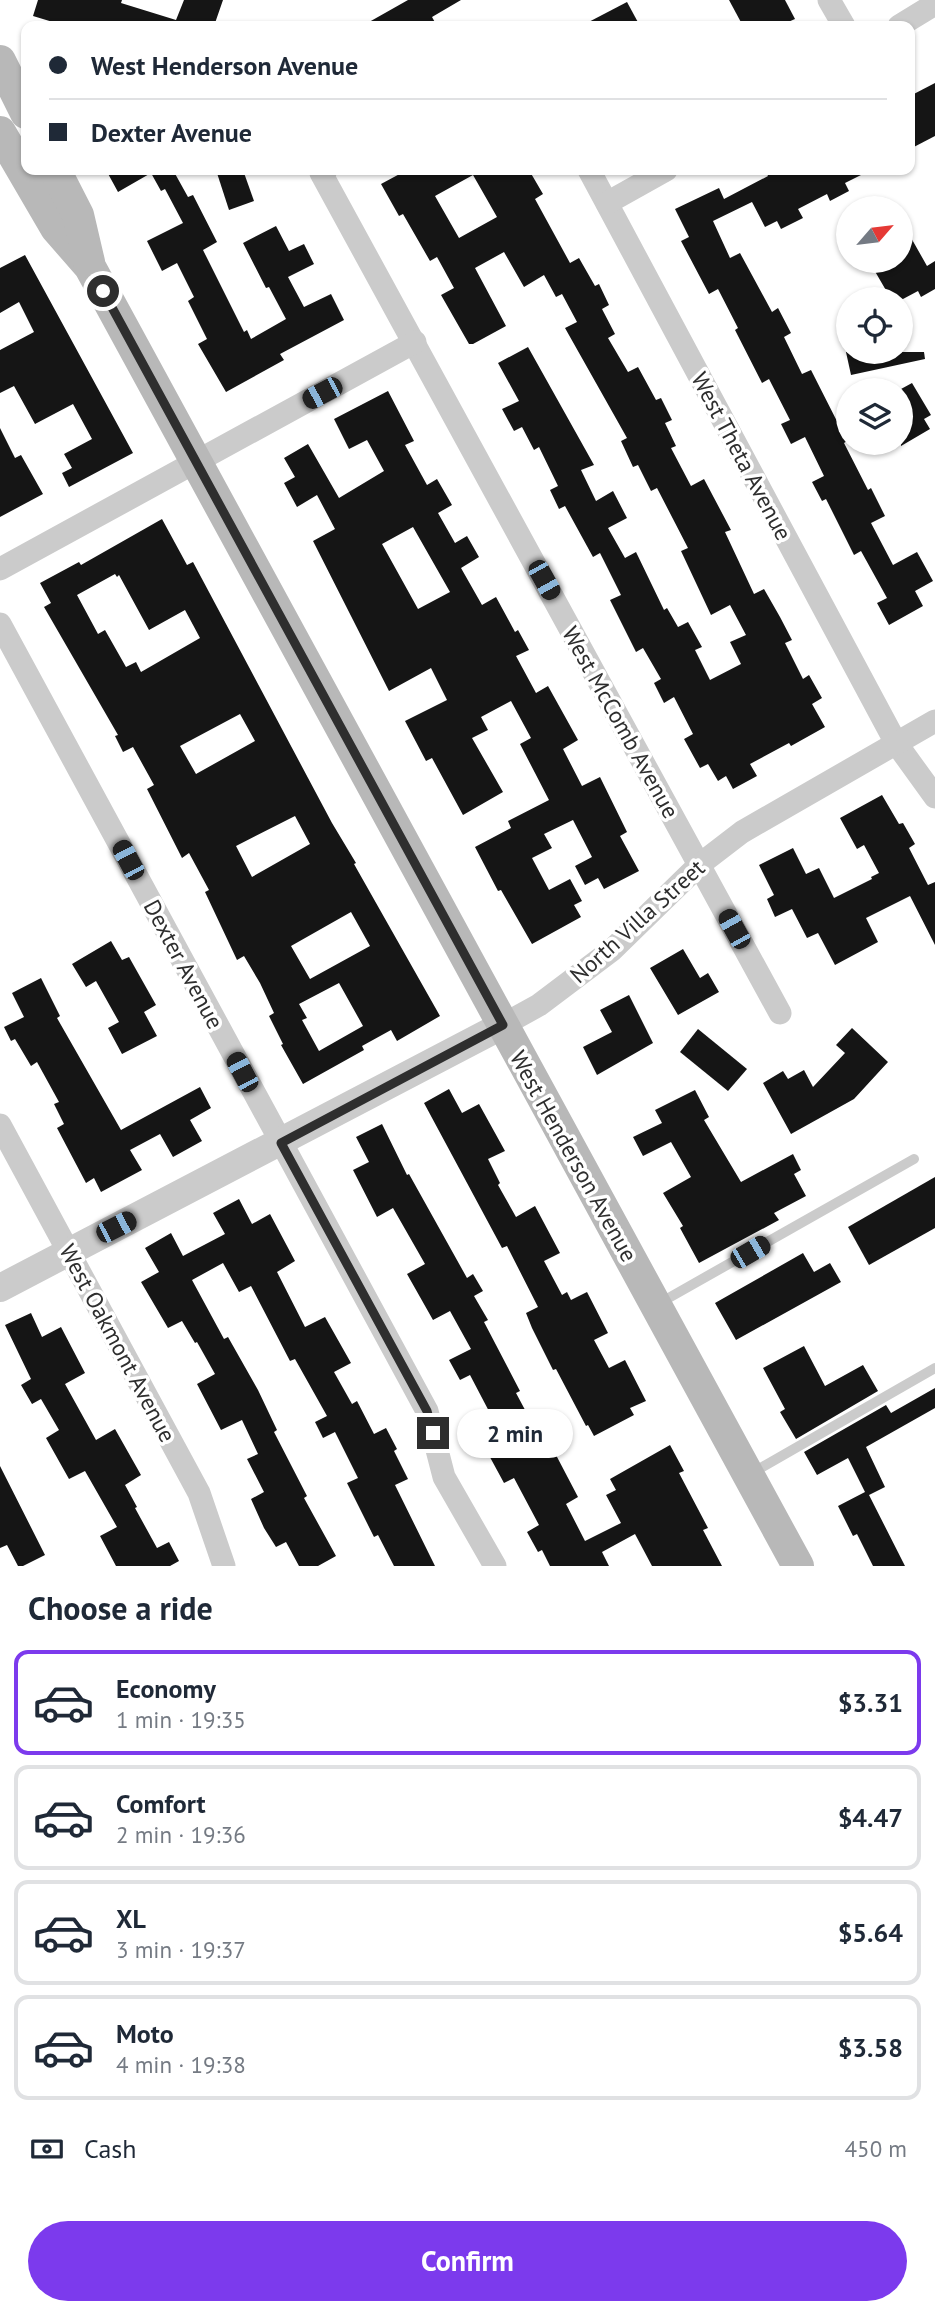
<!DOCTYPE html>
<html lang="en">
<head>
<meta charset="utf-8">
<style>
	:root { --surface:#fff; --page:#f2f2f3; --text:#1f2937; --muted:#747a83; --line:#e0e1e3; --accent:#7c3aed }
	body { margin:0; font-family:"PT Sans",sans-serif; background:var(--page); color:var(--text); height:100vh; display:flex; flex-direction:column; font-size:26px; white-space:nowrap }
	* { box-sizing:border-box; margin:0 }
	p { font-size:23px; color:var(--muted) }
	.icon { flex:none; width:38px; height:38px; fill:none; stroke:currentColor; stroke-width:2; stroke-linecap:round; stroke-linejoin:round }
	.map { position:relative; height:1566px; overflow:hidden }
	.drawer { display:flex; flex-direction:column; background:var(--surface); flex:1 }
	.drawer>* { flex:none }
	.top-card { position:absolute; left:21px; top:21px; width:894px; height:154px; border-radius:14px; box-shadow:0 2px 5px #0004; display:grid; align-content:center; height:154px; padding:0 28px; background:var(--surface) }
	.needle { width:46px; rotate:62deg }
	.tools { position:absolute; left:836px; top:196px; display:grid; gap:14px }
	.tools a { display:grid; place-items:center; width:77px; height:77px; border-radius:50%; background:var(--surface); box-shadow:0 2px 5px #0004; font-size:35px }
	.end { position:absolute; width:32px; height:32px; margin:-16px; border:9px solid #2e2e2e; background:#fff; box-shadow:0 0 0 4px #fff }
	.from { border-radius:50% }
	.bubble { position:absolute; height:49px; border-radius:24px; background:var(--surface); box-shadow:0 2px 5px #0004; font-size:23px; font-weight:600; line-height:49px; text-align:center }
	.car { position:absolute; width:21px; height:42px; margin:-21px -10px; border-radius:9px; box-shadow:0 0 5px 2px #0007; background:linear-gradient(#222 24%,#8ab4d8 0 40%,#222 0 76%,#8ab4d8 0 86%,#222 0) }
	.top-card b { display:flex; align-items:center; gap:24px; height:66px; font-size:26px }
	.top-card b+b { border-top:2px solid var(--line) }
	.top-card i { width:18px; height:18px; background:var(--text) }
	ul { padding:0; list-style:none }
	li { display:flex; align-items:center; gap:21px; height:105px; margin:0 14px 10px; padding:0 14px; border:4px solid var(--line); border-radius:14px }
	li div { flex:1 }
	li b { display:block; font-size:26px }
	li em { font-style:normal; font-weight:600 }
	li.on { border-color:var(--accent) }
	li>.icon { width:63px; height:63px; stroke-width:1.5 }
	h2 { padding:0 28px; font-size:32px; line-height:84px }
	.pay { display:flex; align-items:center; gap:18px; height:77px; padding:0 28px; font-size:26px }
	.pay p { margin-inline-start:auto }
	.action { display:flex; gap:14px; margin-top:auto; padding:14px 28px }
	.action a { flex:1; height:80px; border-radius:42px; background:var(--accent); color:#fff; font-size:28px; font-weight:600; line-height:80px; text-align:center }
	.map>svg:first-child { display:block }
	.building { fill:#151515; fill-rule:evenodd }
	.lines { fill:none; stroke-linecap:round; stroke-linejoin:round }
	.service { stroke:#cbcbcb; stroke-width:10 }
	.minor { stroke:#cbcbcb; stroke-width:23 }
	.tertiary { stroke:#cbcbcb; stroke-width:28 }
	.secondary { stroke:#b8b8b8; stroke-width:32 }
	.route { stroke:#2e2e2e; stroke-width:9 }
	.labels { text-anchor:middle; dominant-baseline:central; stroke-width:7; stroke-linejoin:round; paint-order:stroke }
	.street-label { font-size:23px; fill:#2e2e2e; stroke:#fff }
</style>
</head>
<body>
<div class="map">
<svg width="935" height="1566" viewBox="0 0 935 1566">
	<rect width="100%" height="100%" fill="#fff"/>
	<!-- building -->
	<g class="building">
		<path d="M38 0H122L121 3 176 20 184 0H223L214 26H66L33 16Z"/>
		<path d="M408 0H461L432 17 437 26H362Z"/>
		<path d="M729 0H785L795 19 779 26H743Z"/>
		<path d="M627 2 640 26H581Z"/>
		<path d="M935 83V136L910 149V96Z"/>
		<path d="M106 170H173L188 197 193 195 217 242 203 250 244 332 247 330 251 339 286 319 269 287 266 288 243 243 276 226 289 251 304 244 314 264 288 277 304 307 331 294 344 320 280 354 284 360 226 392 198 344 207 339 188 301 194 297 177 263 162 271 147 241 183 223 165 189 161 191 151 173 118 192Z"/>
		<path d="M216 170H243L254 201 229 210Z"/>
		<path d="M407 170H529L543 194 535 199 570 263 579 258 595 286 599 284 609 305 602 309 615 334 608 338 628 372 638 367 656 400 661 398 672 420 665 423 676 446 671 448 691 486 704 479 731 530 725 532 754 594 764 589 780 617 792 640 785 643 803 679 809 675 822 698 812 704 825 727 791 746 789 743 750 764 757 776 733 789 726 776 718 781 708 764 700 768 684 739 693 734 674 697 664 703 654 683 661 679 643 648 636 652 610 600 621 595 600 553 593 557 565 506 559 509 550 490 558 486 539 447 534 450 522 427 514 431 502 409 519 401 498 363 528 347 594 465 581 470 596 501 613 491 627 518 608 528 625 558 636 552 664 610 667 608 678 627 688 622 702 647 695 650 710 680 741 664 730 642 746 635 730 605 711 615 681 551 688 548 657 488 651 491 638 465 633 467 621 441 627 438 565 328 577 322 562 294 556 297 544 275 524 287 504 252 475 268 506 326 473 344H469L441 295 454 288 437 257 430 261 403 214 399 216 381 184ZM473 175 497 217 459 238 435 196Z"/>
		<path d="M765 170H871L845 183 849 191 830 201 827 194 798 209 803 218 781 229 777 221 765 227 752 202 713 221 730 258 740 253 772 312 778 308 791 333 784 337 802 374 811 370 847 441 844 443 868 490 871 488 885 516 871 523 893 565 917 552 933 581 915 591 923 606 889 625 877 603 887 598 861 551 854 555 826 499 822 501 812 482 824 476 805 437 791 444 781 424 790 420 769 379 762 383 735 330 738 328 718 289 709 294 681 241 689 237 675 209 719 188 724 199 768 176Z"/>
		<path d="M901 220 927 266 935 261V289L921 297 918 291 903 299H891L869 261H901Z"/>
		<path d="M25 255 133 453 69 487 62 473 72 468 64 454 92 439 73 404 35 424 14 386 0 393V350L34 332 19 302 0 313V268Z"/>
		<path d="M846 352H924L925 359 851 375Z"/>
		<path d="M912 383 931 415 924 419 930 429 901 446V389Z"/>
		<path d="M388 391 414 441 405 445 427 485 437 479 452 505 438 513 455 543 467 536 479 557 461 568 482 605 496 597 515 632 518 630 529 650 516 656 536 693 548 686 578 740 563 749 582 786 600 777 627 832 620 836 639 871 604 889 598 878 585 885 575 866 592 857 573 820 544 834 552 848 532 858 549 890 570 879 582 901 574 905 581 917 532 944 501 890 498 891 475 847 511 828 508 821 549 800 520 744 531 738 511 701 481 717 488 730 472 738 503 792 463 815 432 758 426 761 405 721 447 700 431 668 389 691 313 541 335 529 317 495 297 507 284 483 295 477 284 458 308 444 339 498 384 471 367 440 349 449 334 419ZM413 527 450 592 418 609 382 544Z"/>
		<path d="M0 428 15 458 21 455 43 494 0 517Z"/>
		<path d="M162 519 187 565 193 562 332 823 356 863 354 864 440 1016 397 1041 391 1030 362 1046 364 1050 303 1084 281 1045 283 1044 269 1016 274 1013 260 983 244 956 237 960 205 892 209 890 189 853 182 858 147 789 154 785 133 747 123 752 115 736 118 735 44 607 51 603 40 583 79 562 81 565ZM115 574 117 577 119 575 149 630 185 610 200 638 141 672 136 662 126 667 105 630 98 634 77 595ZM240 714 255 741 196 774 180 746ZM295 816 310 844 252 877 236 846ZM351 912 370 946 310 979 291 946ZM339 983 363 1026 319 1051 302 1020 307 1018 299 1004Z"/>
		<path d="M882 795 899 824 903 823 915 844 909 848 928 885 935 882V945L910 896 866 918 878 942 835 965 818 933 807 938 792 909 775 917 767 899 774 895 759 865 793 848 806 874 819 868 834 898 872 879 871 877 879 873 864 845 857 849 840 818Z"/>
		<path d="M111 941 122 960 129 957 156 1005 144 1012 157 1036 122 1054 108 1028 119 1022 96 981 86 987 72 964Z"/>
		<path d="M683 949 700 978 708 973 719 992 678 1015 650 968Z"/>
		<path d="M41 978 60 1016 57 1018 121 1130 200 1087 211 1108 190 1120 202 1141 173 1157 160 1134 130 1150 142 1170 101 1192 94 1178 86 1183 57 1128 64 1124 54 1104 59 1102 37 1062 31 1066 15 1039 11 1041 4 1027 24 1017 12 993Z"/>
		<path d="M629 995 653 1043 597 1075 583 1047 612 1032 600 1010Z"/>
		<path d="M852 1028 888 1062 854 1099 791 1134 763 1083 783 1071 788 1079 804 1070 813 1087 845 1053 836 1045Z"/>
		<path d="M698 1029 747 1069 728 1091 680 1052Z"/>
		<path d="M449 1089 462 1113 479 1104 505 1151 488 1159 500 1183 498 1185 516 1217 535 1206 560 1253 544 1261 562 1295 567 1292 571 1300 587 1292 608 1333 594 1340 609 1368 625 1360 646 1401 630 1408 634 1415 594 1436 588 1425 586 1426 556 1369 553 1370 532 1328 526 1313 538 1307 507 1246 502 1248 424 1103Z"/>
		<path d="M695 1090 709 1117 704 1120 741 1182 793 1154 801 1170 794 1174 806 1196 774 1213 779 1220 699 1263 680 1228 683 1226 663 1193 691 1177 671 1142 643 1156 633 1137 662 1123 655 1110Z"/>
		<path d="M382 1124 407 1175 409 1174 467 1278 473 1274 483 1291 474 1296 488 1320 484 1322 520 1391 516 1393 539 1436 547 1432 558 1453 556 1455 578 1497 566 1504 585 1541 621 1523 606 1495 616 1490 610 1479 670 1445 684 1471 679 1473 708 1528 703 1530 722 1566H652L635 1534 602 1552 609 1566H550L542 1550 538 1552 527 1532 539 1525 514 1478 504 1483 485 1448 498 1441 486 1420 492 1417 470 1375 460 1380 449 1360 471 1349 450 1311 433 1320 407 1274 425 1264 393 1208 377 1217 353 1170 369 1162 356 1137Z"/>
		<path d="M935 1177V1228L869 1265 848 1227Z"/>
		<path d="M239 1199 252 1224 270 1214 295 1261 277 1272 305 1327 325 1317 351 1363 334 1372 352 1404 357 1401 374 1434 386 1428 397 1449 394 1451 408 1479 395 1485 435 1566H394L378 1535 374 1537 347 1483 358 1478 335 1432 323 1438 315 1422 327 1416 295 1359 290 1361 251 1286 239 1292 223 1263 192 1280 224 1339 228 1337 258 1390 277 1430 274 1432 307 1496 304 1498 336 1556 318 1566H299L286 1542 276 1547 264 1528 251 1499 264 1492 247 1459 258 1454 242 1420 221 1430 197 1384 215 1374 197 1342 195 1343 182 1321 168 1328 141 1282 159 1272 145 1248 171 1233 183 1256 225 1234 213 1213Z"/>
		<path d="M803 1253 814 1272 830 1263 841 1282 736 1340 715 1303Z"/>
		<path d="M31 1313 42 1337 61 1327 85 1373 65 1384 96 1440 115 1429 141 1475 125 1485 137 1507 135 1508 157 1548 169 1542 179 1561 170 1566H116L100 1536 117 1527 85 1471 69 1479 46 1438 59 1430 41 1399 32 1404 21 1385 31 1379 5 1325Z"/>
		<path d="M804 1346 825 1386 863 1365 878 1391 796 1439 780 1412 785 1409 763 1368Z"/>
		<path d="M935 1388V1408L866 1447 885 1487 869 1495 905 1566H873L857 1534 853 1536 838 1506 865 1492 848 1458 817 1475 804 1452 886 1405 891 1413Z"/>
		<path d="M0 1466 45 1555 23 1566H18L7 1545 0 1548Z"/>
	</g>
	<g class="lines">
		<!-- service -->
		<g class="service">
			<path d="M658 1304 914 1159"/>
			<path d="M752 1473 935 1368"/>
		</g>
		<!-- minor -->
		<g class="minor">
			<path d="M829 0 844 26"/>
			<path d="M899 26 935 4"/>
			<path d="M326 170 321 173 780 1013"/>
			<path d="M589 170 896 743 935 797"/>
			<path d="M607 203 666 170"/>
			<path d="M0 569 415 342"/>
			<path d="M0 624 427 1411 444 1477 495 1566"/>
			<path d="M503 1025 539 1005 612 950 699 865 742 832 935 721"/>
			<path d="M0 1125 199 1493 224 1566"/>
		</g>
		<!-- tertiary -->
		<path class="tertiary" d="M0 1288 503 1025"/>
		<!-- secondary -->
		<g class="secondary">
			<path d="M0 61 26 113"/>
			<path d="M0 132 56 228 90 267 798 1566"/>
			<path d="M55 170 78 215 89 262"/>
		</g>
	</g>
	<g class="lines">
		<!-- route -->
		<path class="route" d="M103 291 503 1025 281 1143 427 1411 433 1433"/>
	</g>
	<g class="labels">
		<!-- street labels -->
		<g class="street-label">
			<text transform="translate(742 456) rotate(62)">West Theta Avenue</text>
			<text transform="translate(621 722) rotate(61)">West McComb Avenue</text>
			<text transform="translate(637 921) rotate(-42)">North Villa Street</text>
			<text transform="translate(184 964) rotate(62)">Dexter Avenue</text>
			<text transform="translate(574 1156) rotate(61)">West Henderson Avenue</text>
			<text transform="translate(118 1343) rotate(62)">West Oakmont Avenue</text>
		</g>
	</g>
</svg>
<div class="tools">
<a><svg class="needle" viewBox="-14 -14 28 28"><path d="M0-13l5 13h-10z" fill="#e53935"/><path d="M0 13l5-13h-10z" fill="#747a83"/></svg></a>
<a><svg class="icon" aria-label="locate" viewBox="0 0 24 24"><circle cx="12" cy="12" r="6"/><path d="M12 2v4M12 18v4M2 12h4M18 12h4"/></svg></a>
<a><svg class="icon" aria-label="layers" viewBox="0 0 24 24"><path d="M12 4l9 5-9 5-9-5zM3 14l9 5 9-5"/></svg></a>
</div>
<i class="end from" style="left:103px;top:291px"></i>
<i class="end" style="left:433px;top:1433px"></i>
<div class="bubble" style="left:457px;top:1409px;width:116px">2 min</div>
<i class="car" style="left:322px;top:393px;rotate:242deg"></i>
<i class="car" style="left:544px;top:580px;rotate:151deg"></i>
<i class="car" style="left:128px;top:860px;rotate:332deg"></i>
<i class="car" style="left:734px;top:929px;rotate:331deg"></i>
<i class="car" style="left:242px;top:1072px;rotate:332deg"></i>
<i class="car" style="left:116px;top:1227px;rotate:63deg"></i>
<i class="car" style="left:750px;top:1252px;rotate:60deg"></i>
<div class="top-card">
<b><i class="from"></i>West Henderson Avenue</b>
<b><i></i>Dexter Avenue</b>
</div>
</div>
<section class="drawer">
<h2>Choose a ride</h2>
<ul>
<li class="on"><svg class="icon" aria-label="car" viewBox="0 0 24 24"><path d="M5 17H2v-5l4-1 3-4h7l3 4 3 1v5h-3M9 17h6M6 11h13"/><circle cx="7" cy="17" r="2"/><circle cx="17" cy="17" r="2"/></svg><div><b>Economy</b><p>1 min · 19:35</p></div><em>$3.31</em></li>
<li><svg class="icon" aria-label="car" viewBox="0 0 24 24"><path d="M5 17H2v-5l4-1 3-4h7l3 4 3 1v5h-3M9 17h6M6 11h13"/><circle cx="7" cy="17" r="2"/><circle cx="17" cy="17" r="2"/></svg><div><b>Comfort</b><p>2 min · 19:36</p></div><em>$4.47</em></li>
<li><svg class="icon" aria-label="car" viewBox="0 0 24 24"><path d="M5 17H2v-5l4-1 3-4h7l3 4 3 1v5h-3M9 17h6M6 11h13"/><circle cx="7" cy="17" r="2"/><circle cx="17" cy="17" r="2"/></svg><div><b>XL</b><p>3 min · 19:37</p></div><em>$5.64</em></li>
<li><svg class="icon" aria-label="car" viewBox="0 0 24 24"><path d="M5 17H2v-5l4-1 3-4h7l3 4 3 1v5h-3M9 17h6M6 11h13"/><circle cx="7" cy="17" r="2"/><circle cx="17" cy="17" r="2"/></svg><div><b>Moto</b><p>4 min · 19:38</p></div><em>$3.58</em></li>
</ul>
<div class="pay"><svg class="icon" aria-label="cash" viewBox="0 0 24 24"><path d="M3 7h18v10H3z"/><circle cx="12" cy="12" r="2"/></svg>Cash<p>450 m</p></div>
<div class="action"><a>Confirm</a></div>
</section>
</body>
</html>
